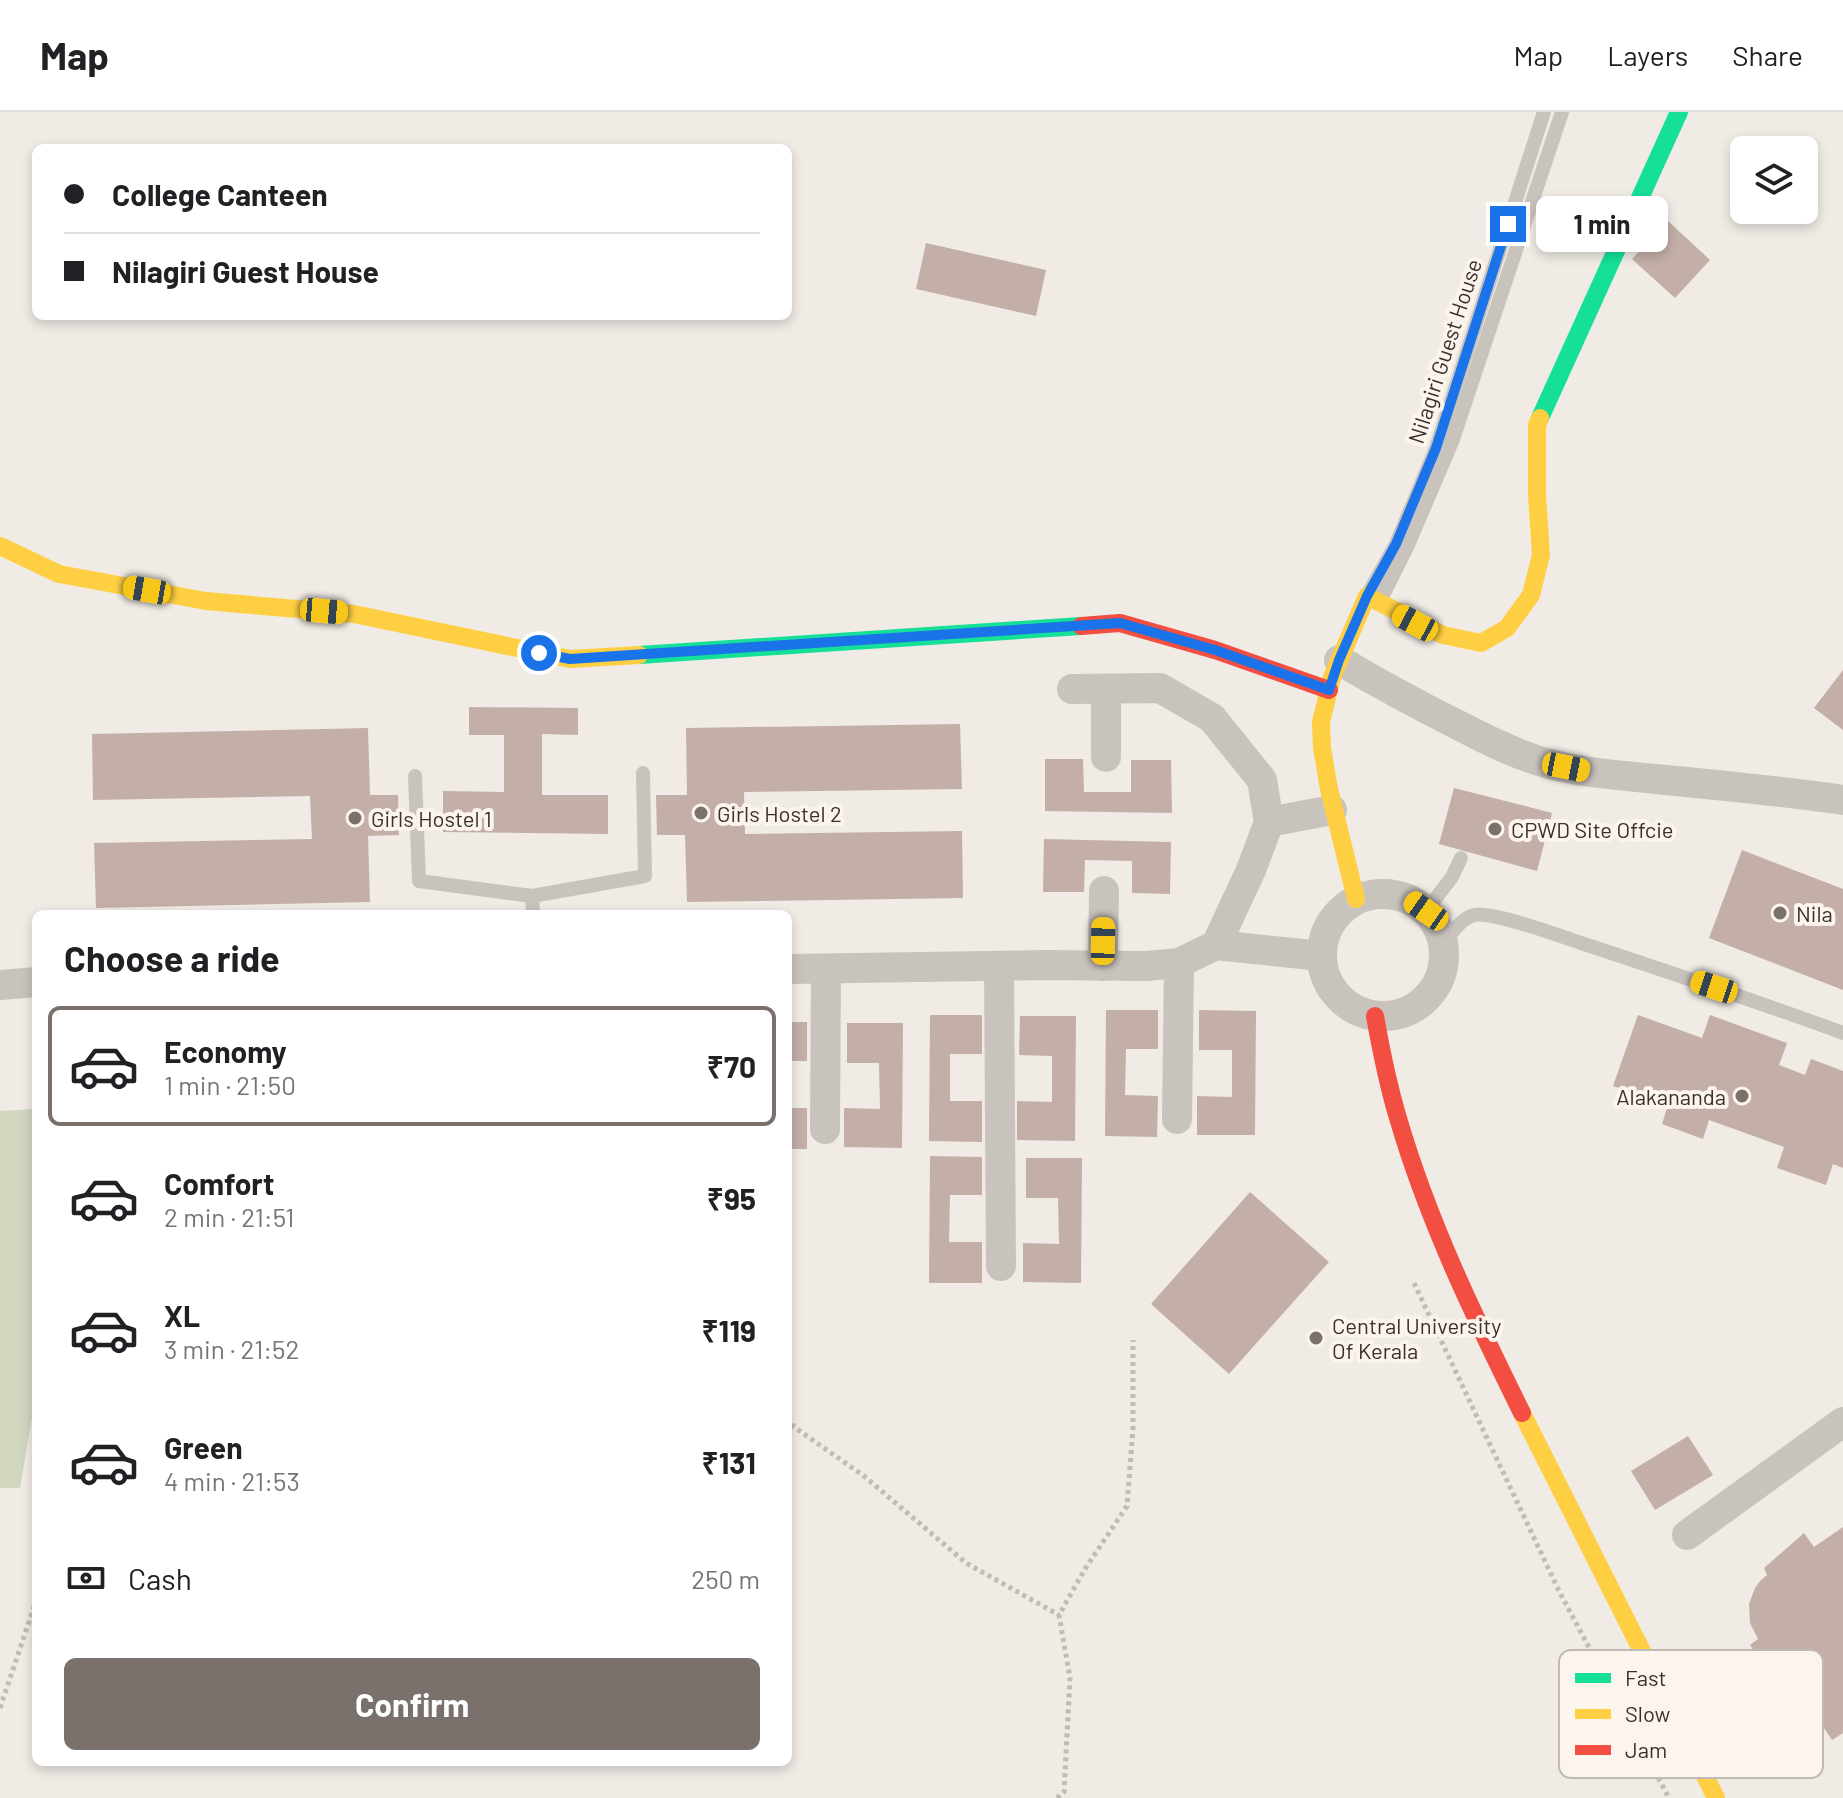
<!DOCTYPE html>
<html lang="en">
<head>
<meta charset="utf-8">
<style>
	:root { --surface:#fff; --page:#f6f6f6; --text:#202124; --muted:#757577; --line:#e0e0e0; --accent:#7a716c }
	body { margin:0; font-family:Barlow,sans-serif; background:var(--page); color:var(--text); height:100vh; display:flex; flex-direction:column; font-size:30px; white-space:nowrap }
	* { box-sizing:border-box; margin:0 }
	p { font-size:26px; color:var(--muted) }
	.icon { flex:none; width:44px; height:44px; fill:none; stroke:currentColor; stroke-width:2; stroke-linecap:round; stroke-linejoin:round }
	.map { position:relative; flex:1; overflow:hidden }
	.drawer { position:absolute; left:32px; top:798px; width:760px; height:856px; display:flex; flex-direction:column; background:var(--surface); border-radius:12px; box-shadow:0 4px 12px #0003 }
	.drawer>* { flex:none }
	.banner { position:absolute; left:32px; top:32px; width:760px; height:176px; border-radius:12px; box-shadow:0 4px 12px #0003; display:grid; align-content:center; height:176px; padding:0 32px; background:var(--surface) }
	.buttons { position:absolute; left:1730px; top:24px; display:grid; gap:16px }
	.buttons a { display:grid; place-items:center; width:88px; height:88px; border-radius:12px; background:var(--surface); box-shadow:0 4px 12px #0003; font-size:40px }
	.end { position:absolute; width:36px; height:36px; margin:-18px; border:10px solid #1a73e8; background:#fff; box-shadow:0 0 0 4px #fff }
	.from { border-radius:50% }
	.bubble { position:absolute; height:56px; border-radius:12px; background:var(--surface); box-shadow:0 4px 12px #0003; font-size:26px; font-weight:700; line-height:56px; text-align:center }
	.car { position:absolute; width:24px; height:48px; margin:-24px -12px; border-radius:10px; box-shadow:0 0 6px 2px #0007; background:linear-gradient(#f5c518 24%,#345 0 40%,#f5c518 0 76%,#345 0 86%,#f5c518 0) }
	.banner b { display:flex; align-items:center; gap:28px; height:76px; font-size:30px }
	.banner b+b { border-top:2px solid var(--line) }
	.banner i { width:20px; height:20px; background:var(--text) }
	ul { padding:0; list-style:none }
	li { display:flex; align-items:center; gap:24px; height:120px; margin:0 16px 12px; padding:0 16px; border:4px solid transparent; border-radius:12px }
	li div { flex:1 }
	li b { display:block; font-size:30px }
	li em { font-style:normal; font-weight:700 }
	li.active { border-color:var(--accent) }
	li>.icon { width:72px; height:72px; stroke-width:1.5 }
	h2 { padding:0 32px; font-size:36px; line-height:96px }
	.pay { display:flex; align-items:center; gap:20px; height:88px; padding:0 32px; font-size:30px }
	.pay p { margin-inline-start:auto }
	.action { display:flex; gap:16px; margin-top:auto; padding:16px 32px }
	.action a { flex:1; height:92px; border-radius:12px; background:var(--accent); color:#fff; font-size:32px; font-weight:700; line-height:92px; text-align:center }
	header { display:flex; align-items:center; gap:48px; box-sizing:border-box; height:112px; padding:0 40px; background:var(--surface); border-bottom:2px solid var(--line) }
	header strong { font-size:38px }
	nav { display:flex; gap:44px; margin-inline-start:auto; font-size:28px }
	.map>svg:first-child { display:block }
	.green { fill:#d1d6bf }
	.building { fill:#c3afa7 }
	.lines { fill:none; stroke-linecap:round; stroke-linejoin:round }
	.path { stroke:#c2bbb6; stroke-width:5; stroke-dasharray:4 4; stroke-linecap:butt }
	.lane { stroke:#c9c3be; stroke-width:14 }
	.street { stroke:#c9c3be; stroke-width:30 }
	.fast { stroke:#16e098; stroke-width:18 }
	.slow { stroke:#ffcf43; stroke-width:18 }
	.jam { stroke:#f24e42; stroke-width:18 }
	.route { stroke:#1a73e8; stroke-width:10 }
	.poi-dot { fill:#7a716c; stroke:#fbf5ee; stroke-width:3 }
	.labels { text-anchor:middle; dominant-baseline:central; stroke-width:8; stroke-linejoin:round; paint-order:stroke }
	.street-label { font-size:22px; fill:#3b302b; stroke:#fbf5ee }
	.poi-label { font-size:22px; fill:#3b302b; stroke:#fbf5ee; text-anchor:start }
	.key { fill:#fbf5ee; stroke:#c1bab4; stroke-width:2 }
	.key-label { font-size:22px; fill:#3b302b }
</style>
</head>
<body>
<header>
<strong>Map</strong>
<nav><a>Map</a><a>Layers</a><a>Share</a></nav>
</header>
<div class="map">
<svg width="1843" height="1686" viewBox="0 0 1843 1686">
	<rect width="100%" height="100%" fill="#f0ebe5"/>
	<!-- green -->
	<path class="green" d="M36 997V1281L20 1376H0V999Z"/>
	<!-- building -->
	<g class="building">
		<path d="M1668 109 1710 148 1675 186 1632 147Z"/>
		<path d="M926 131 1046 158 1036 204 916 177Z"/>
		<path d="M1843 558V618L1814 596Z"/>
		<path d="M469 595 578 596V623L542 622V683H608V722L443 720V679L504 680V623H469Z"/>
		<path d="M960 612 962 677 744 680 745 722 962 719 963 786 687 790 685 723H657L656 683H687L686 616Z"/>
		<path d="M368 616 370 683H398L399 723 368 724 370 790 96 796 94 731 312 727 310 684 93 688 92 622Z"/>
		<path d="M1045 647H1083L1084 680H1131V648H1171L1172 701 1045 699Z"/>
		<path d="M1454 676 1552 701 1537 759 1439 732Z"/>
		<path d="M1044 727 1171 730 1170 782 1132 781V749L1085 748 1084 780H1043Z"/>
		<path d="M1742 738 1843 777V878L1709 826Z"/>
		<path d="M1106 898H1158V937H1126L1125 983 1158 984 1157 1025 1105 1024Z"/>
		<path d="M1199 898 1256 899 1255 1023H1197V984L1232 985V938H1199Z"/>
		<path d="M930 903H982V942H950V989H982V1030L929 1029Z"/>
		<path d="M1638 903 1702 926 1710 903 1787 931 1779 953 1805 963 1811 947 1843 959V1056L1833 1052 1826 1073 1777 1056 1784 1035 1709 1008 1703 1027 1662 1012 1668 993 1613 974Z"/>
		<path d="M1020 904H1076L1075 1029 1017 1028V989L1052 990V944L1019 943Z"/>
		<rect x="788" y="910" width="19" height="39"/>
		<path d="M847 911H903L902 1036 844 1035V996L880 997 879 951H847Z"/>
		<rect x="788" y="996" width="19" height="41"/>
		<path d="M930 1044 982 1045V1083H950L949 1130H982V1171H929Z"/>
		<path d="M1026 1046H1082L1081 1171 1023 1170V1131L1059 1132 1058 1086H1026Z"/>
		<path d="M1250 1080 1329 1150 1229 1262 1151 1192Z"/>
		<path d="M1688 1324 1713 1363 1655 1398 1631 1359Z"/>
		<path d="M1843 1415V1621L1832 1628 1790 1565 1778 1573 1750 1533 1758 1527 1750 1511 1749 1492 1755 1476 1760 1469 1767 1463 1764 1456 1804 1421 1814 1435Z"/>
	</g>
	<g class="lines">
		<!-- path -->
		<g class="path">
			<path d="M1414 1171 1559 1479 1669 1686"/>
			<path d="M788 1305 794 1315 864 1364 966 1451 1059 1503"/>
			<path d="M0 1596 36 1489"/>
			<path d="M1057 1686 1064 1680 1070 1566 1059 1503 1085 1457 1127 1394 1133 1317V1228"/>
		</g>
		<!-- lane -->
		<g class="lane">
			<path d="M1369 480 1396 432 1436 336 1544 0"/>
			<path d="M1381 487 1408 433 1452 330 1562 0"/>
			<path d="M415 664 419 769 532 784 533 802"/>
			<path d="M532 784 645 764 643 661"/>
			<path d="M1426 799 1452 765 1461 746"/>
			<path d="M1443 833C1451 822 1460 807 1474 803 1492 799 1560 824 1581 831 1669 860 1756 889 1843 921"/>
		</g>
		<!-- street -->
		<g class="street">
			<path d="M1339 548C1379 572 1420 594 1462 615 1489 629 1517 643 1546 651 1581 661 1619 663 1655 667 1718 673 1781 679 1843 688"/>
			<path d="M1072 577 1160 576 1212 606 1262 668 1269 710 1251 758 1216 833"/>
			<path d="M1106 645V577"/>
			<path d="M1269 710 1332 698"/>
			<circle cx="1383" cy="843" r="61"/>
			<path d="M999 854 1001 1154"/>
			<path d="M1103 854 1104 779"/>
			<path d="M788 857 1046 853 1146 854 1179 851 1216 833 1321 844"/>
			<path d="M0 873 36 870"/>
			<path d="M1177 1007 1179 851"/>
			<path d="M825 1017 826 857"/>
			<path d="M1687 1423 1843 1310"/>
		</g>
		<!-- fast -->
		<g class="fast">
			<path d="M1540 306 1679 0"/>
			<path d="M639 543 1081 514"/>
		</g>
		<!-- slow -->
		<g class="slow">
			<path d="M0 434 59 462 206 489 354 502 570 547 639 543"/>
			<path d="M1356 787 1329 677 1322 636 1321 610 1332 565 1367 484 1443 523 1481 531 1507 516 1531 483 1541 443 1537 383V313L1540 306"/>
			<path d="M1522 1301 1716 1686"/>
		</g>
		<!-- jam -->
		<g class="jam">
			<path d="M1081 514 1120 511 1215 538 1329 578"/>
			<path d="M1375 904C1381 938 1388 973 1398 1006 1428 1109 1475 1206 1522 1301"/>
		</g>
	</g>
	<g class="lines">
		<!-- route -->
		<path class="route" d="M539 541 570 547 1120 511 1215 538 1329 578 1339 548 1367 484 1396 432 1436 336 1508 112"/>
	</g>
	<!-- markers -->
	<g class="poi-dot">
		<circle cx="701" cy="701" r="8"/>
		<circle cx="355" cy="706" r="8"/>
		<circle cx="1495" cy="717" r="8"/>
		<circle cx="1780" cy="801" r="8"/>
		<circle cx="1742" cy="984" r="8"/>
		<circle cx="1316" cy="1226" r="8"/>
	</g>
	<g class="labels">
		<!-- street labels -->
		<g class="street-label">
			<text transform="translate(1444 239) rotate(-72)">Nilagiri Guest House</text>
		</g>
		<!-- poi labels -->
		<g class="poi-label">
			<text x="717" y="701">Girls Hostel 2</text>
			<text x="371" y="706">Girls Hostel 1</text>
			<text x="1511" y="717">CPWD Site Offcie</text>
			<text x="1796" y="801">Nila</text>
			<text x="1726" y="984" text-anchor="end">Alakananda</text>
			<text x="1332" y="1213">Central University<tspan x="1332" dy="25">Of Kerala</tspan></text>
		</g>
	</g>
	<!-- legend -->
	<rect x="1559" y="1538" width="264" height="128" rx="12" class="key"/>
	<rect x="1575" y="1561" width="36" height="10" fill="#16e098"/>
	<rect x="1575" y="1597" width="36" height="10" fill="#ffcf43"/>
	<rect x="1575" y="1633" width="36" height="10" fill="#f24e42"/>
	<g class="key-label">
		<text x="1625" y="1574">Fast</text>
		<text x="1625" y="1610">Slow</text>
		<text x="1625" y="1646">Jam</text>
	</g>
</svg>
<div class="buttons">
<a><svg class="icon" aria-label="layers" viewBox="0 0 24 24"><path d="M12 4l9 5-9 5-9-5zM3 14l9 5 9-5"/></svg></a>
</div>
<i class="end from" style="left:539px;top:541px"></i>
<i class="end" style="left:1508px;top:112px"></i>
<div class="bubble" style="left:1536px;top:84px;width:132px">1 min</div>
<i class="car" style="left:147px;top:478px;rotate:280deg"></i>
<i class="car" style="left:324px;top:499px;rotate:95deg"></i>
<i class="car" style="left:1415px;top:511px;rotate:298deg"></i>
<i class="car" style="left:1566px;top:655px;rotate:101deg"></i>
<i class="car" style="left:1426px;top:799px;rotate:305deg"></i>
<i class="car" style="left:1103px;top:829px;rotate:1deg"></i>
<i class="car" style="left:1714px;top:875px;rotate:288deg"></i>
<div class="banner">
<b><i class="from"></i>College Canteen</b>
<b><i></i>Nilagiri Guest House</b>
</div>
<section class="drawer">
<h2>Choose a ride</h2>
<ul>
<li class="active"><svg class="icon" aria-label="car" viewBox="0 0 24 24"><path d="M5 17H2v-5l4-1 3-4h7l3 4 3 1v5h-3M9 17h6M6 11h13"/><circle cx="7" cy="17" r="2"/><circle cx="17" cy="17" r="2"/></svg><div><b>Economy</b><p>1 min · 21:50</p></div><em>₹70</em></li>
<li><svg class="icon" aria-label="car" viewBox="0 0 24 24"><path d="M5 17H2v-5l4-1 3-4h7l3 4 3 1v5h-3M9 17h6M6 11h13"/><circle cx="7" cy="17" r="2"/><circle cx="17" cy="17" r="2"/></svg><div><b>Comfort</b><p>2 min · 21:51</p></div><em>₹95</em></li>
<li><svg class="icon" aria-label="car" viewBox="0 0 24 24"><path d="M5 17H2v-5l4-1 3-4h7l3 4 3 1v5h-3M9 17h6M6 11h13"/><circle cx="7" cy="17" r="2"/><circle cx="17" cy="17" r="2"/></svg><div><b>XL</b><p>3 min · 21:52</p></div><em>₹119</em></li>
<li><svg class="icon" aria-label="car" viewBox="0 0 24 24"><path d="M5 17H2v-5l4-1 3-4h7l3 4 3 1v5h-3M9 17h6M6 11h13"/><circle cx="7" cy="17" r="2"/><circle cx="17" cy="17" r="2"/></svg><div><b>Green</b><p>4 min · 21:53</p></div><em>₹131</em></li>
</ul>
<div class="pay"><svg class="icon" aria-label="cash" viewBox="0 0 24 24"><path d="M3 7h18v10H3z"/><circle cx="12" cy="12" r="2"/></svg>Cash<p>250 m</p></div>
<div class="action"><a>Confirm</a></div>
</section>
</div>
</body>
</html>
